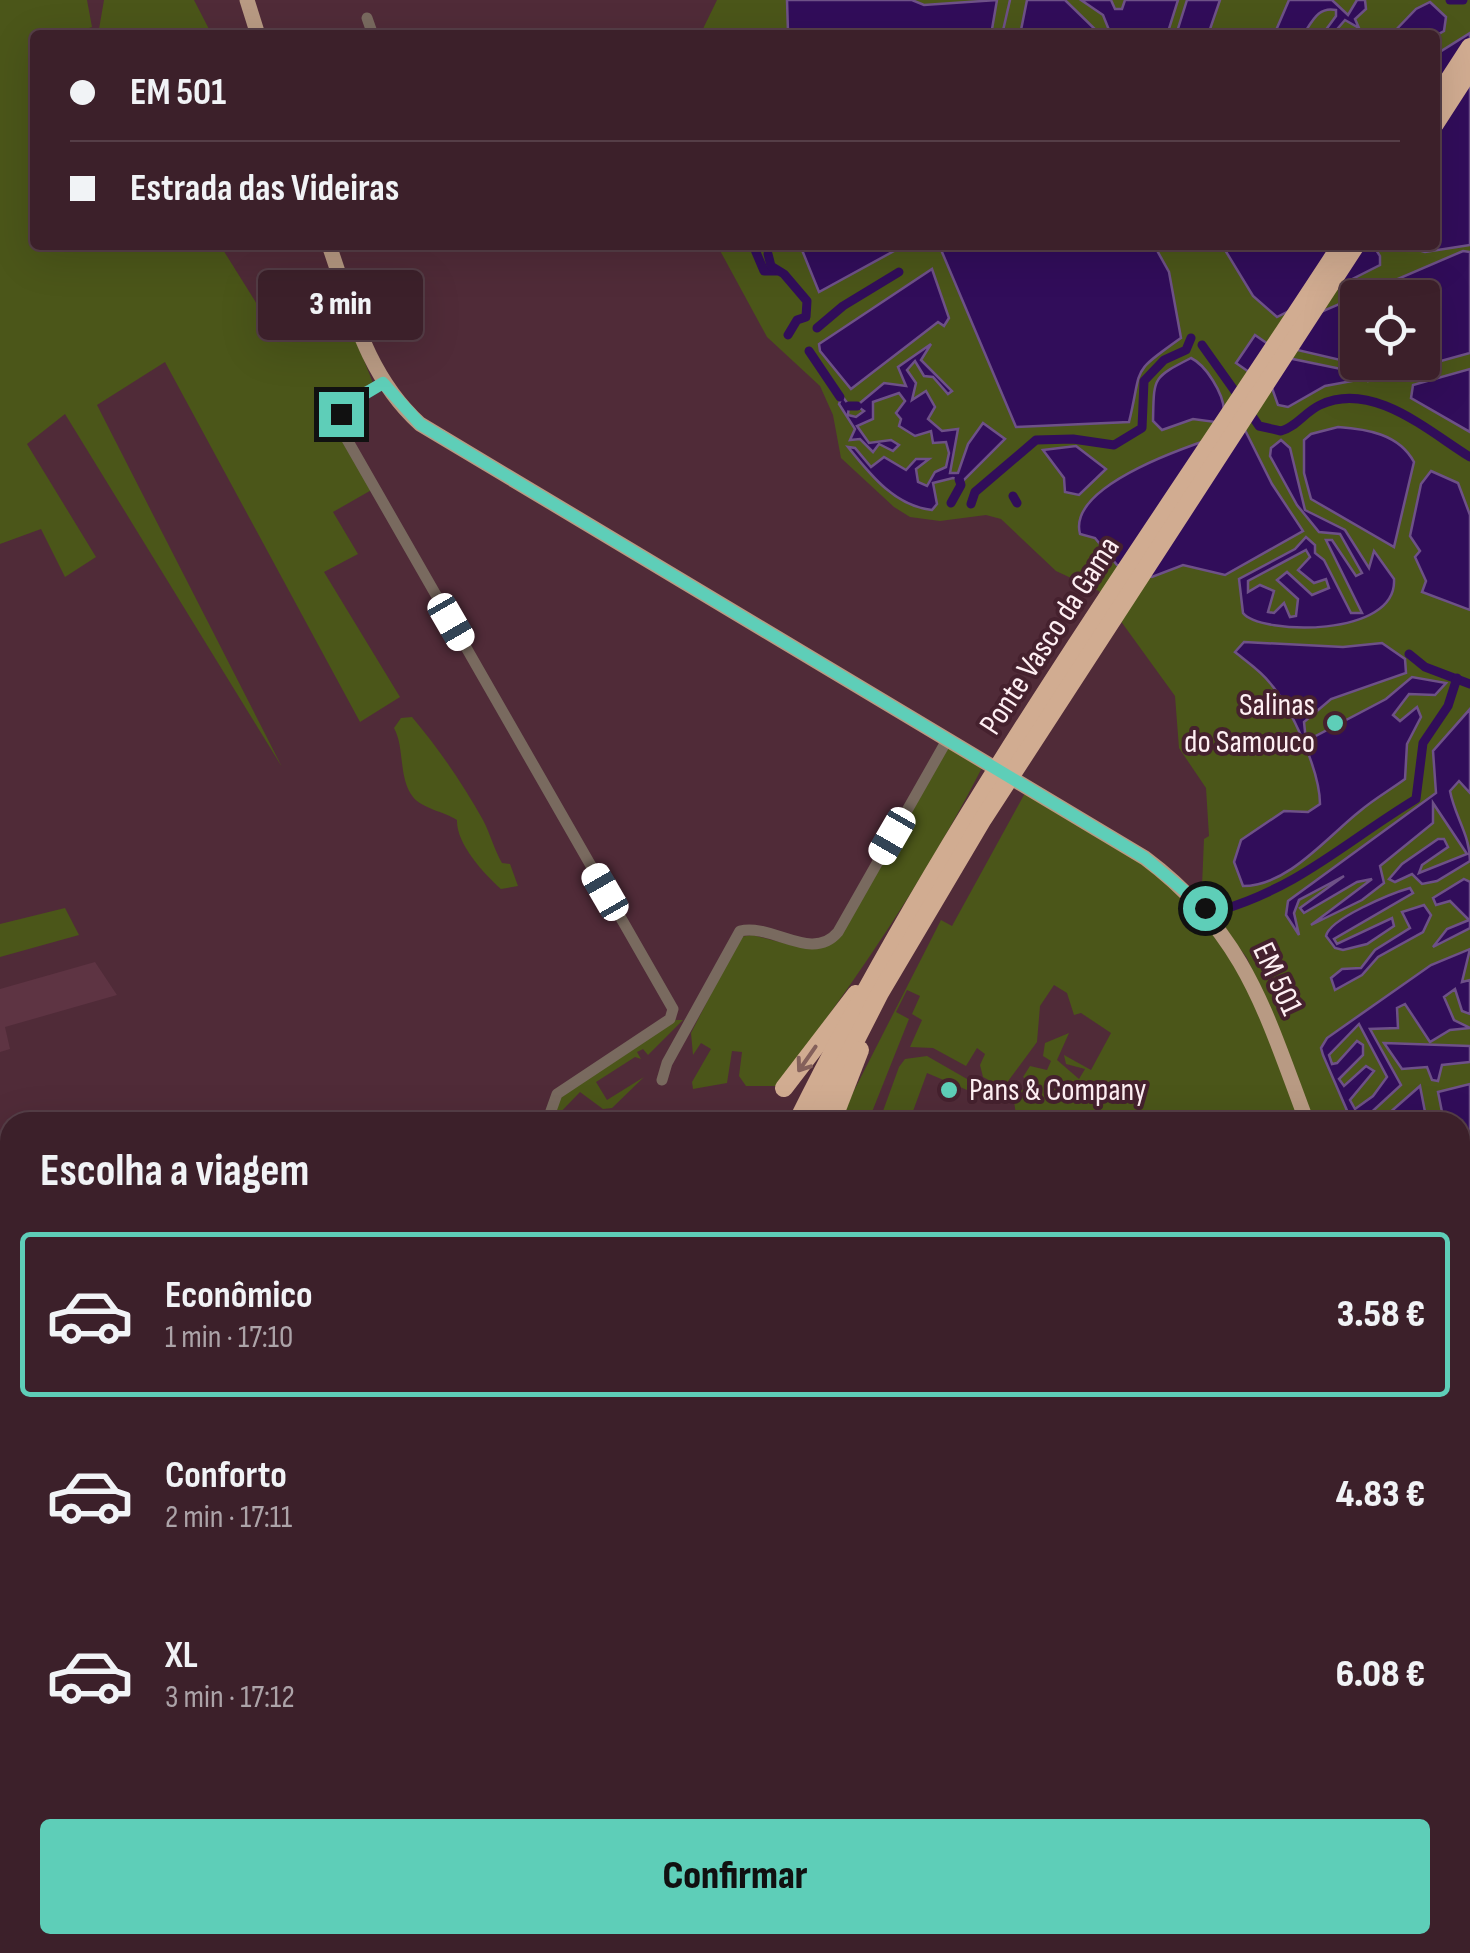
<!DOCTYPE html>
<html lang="pt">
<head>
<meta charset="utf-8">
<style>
	:root { --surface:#3c202a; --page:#432832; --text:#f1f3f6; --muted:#aca3a8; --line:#553e47; --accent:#5eceb8 }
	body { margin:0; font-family:"Sofia Sans Condensed",sans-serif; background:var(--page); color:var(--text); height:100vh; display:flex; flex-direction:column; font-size:38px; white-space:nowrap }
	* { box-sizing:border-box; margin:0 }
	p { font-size:32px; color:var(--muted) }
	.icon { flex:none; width:55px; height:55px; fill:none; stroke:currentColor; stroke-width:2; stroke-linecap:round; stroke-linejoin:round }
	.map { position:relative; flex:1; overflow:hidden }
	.drawer { position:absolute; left:0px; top:1112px; width:1470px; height:842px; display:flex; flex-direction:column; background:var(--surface); border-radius:30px 30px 0 0; box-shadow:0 10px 40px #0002,0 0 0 2px var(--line) }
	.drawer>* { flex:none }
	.hud { position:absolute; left:30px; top:30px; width:1410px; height:220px; border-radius:10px; box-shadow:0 10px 40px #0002,0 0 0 2px var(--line); display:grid; align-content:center; height:220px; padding:0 40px; background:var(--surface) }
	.fabs { position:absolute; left:1340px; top:280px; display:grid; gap:20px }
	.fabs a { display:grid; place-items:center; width:100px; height:100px; border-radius:10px; background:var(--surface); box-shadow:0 10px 40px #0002,0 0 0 2px var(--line); font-size:50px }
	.end { position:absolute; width:45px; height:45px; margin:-22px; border:12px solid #5eceb8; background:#111; box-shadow:0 0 0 5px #111 }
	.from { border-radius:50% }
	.bubble { position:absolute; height:70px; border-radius:10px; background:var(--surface); box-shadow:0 10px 40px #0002,0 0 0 2px var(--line); font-size:32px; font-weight:800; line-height:70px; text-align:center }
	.car { position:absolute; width:30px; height:60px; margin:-30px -15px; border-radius:12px; box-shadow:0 0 8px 2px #0007; background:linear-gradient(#fff 24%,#345 0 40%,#fff 0 76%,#345 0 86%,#fff 0) }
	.hud b { display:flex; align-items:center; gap:35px; height:95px; font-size:38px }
	.hud b+b { border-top:2px solid var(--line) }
	.hud i { width:25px; height:25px; background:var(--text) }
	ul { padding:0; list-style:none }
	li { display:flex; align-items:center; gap:30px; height:165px; margin:0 20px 15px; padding:0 20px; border:5px solid transparent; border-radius:10px }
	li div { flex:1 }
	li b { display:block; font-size:38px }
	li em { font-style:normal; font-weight:800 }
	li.current { border-color:var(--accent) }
	li>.icon { width:90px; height:90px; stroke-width:1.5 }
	h2 { padding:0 40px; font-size:45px; line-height:120px }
	.action { display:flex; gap:20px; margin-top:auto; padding:20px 40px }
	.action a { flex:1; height:115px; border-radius:10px; background:var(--accent); color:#111; font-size:40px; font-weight:800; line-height:115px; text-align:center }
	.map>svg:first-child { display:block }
	.built { fill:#5e3443 }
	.green { fill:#4b5619; fill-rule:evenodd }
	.water { fill:#310d5a; stroke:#6e5188; stroke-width:2.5; fill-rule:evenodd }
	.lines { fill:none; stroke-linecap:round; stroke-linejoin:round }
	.stream { stroke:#6e5188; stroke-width:2.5 }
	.canal { stroke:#310d5a; stroke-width:9 }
	.minor { stroke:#796a5f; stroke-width:11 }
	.major { stroke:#b89a83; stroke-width:15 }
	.highway { stroke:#d1ac91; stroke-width:18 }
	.oneway { stroke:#84605b }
	.route { stroke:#5eceb8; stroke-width:12 }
	.poi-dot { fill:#5eceb8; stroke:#45212e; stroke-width:4 }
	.labels { text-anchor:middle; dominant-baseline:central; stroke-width:8; stroke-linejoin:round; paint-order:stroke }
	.street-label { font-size:32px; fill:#feeff3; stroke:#45212e }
	.poi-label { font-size:32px; fill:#feeff3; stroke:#45212e; text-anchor:end }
</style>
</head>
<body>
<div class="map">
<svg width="1470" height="1953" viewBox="0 0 1470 1953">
	<rect width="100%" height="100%" fill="#502b38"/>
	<!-- built -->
	<path class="built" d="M95 962 117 995 5 1027 10 1049 0 1052V989Z"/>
	<!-- green -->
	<g class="green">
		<path d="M0 0H87L92 27 68 35H35V245H220L265 317 337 292 375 388 341 414 375 488 333 512 358 554 324 572 400 697 360 722 165 362 97 405 282 767 65 414 27 444 96 557 65 577 41 529 0 544Z"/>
		<path d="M104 0H194L212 35H98Z"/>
		<path d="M717 0H1470V1474L1460 1464V1122H1314L1247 958 1209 907 1210 890 1202 886 1204 839 1209 836 1206 788 1179 748 1175 696 1099 591 1056 571 1001 519 986 515 940 521 910 517 894 507 841 458 833 415 820 386 767 337 717 245H1435V35H700ZM1358 298H1422V362H1358Z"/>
		<path d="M412 717C439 749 463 784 483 820 490 833 494 849 502 863L510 864 518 886 501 889C483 873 456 843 457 820 445 812 421 808 413 797 398 778 405 748 394 728L401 718Z"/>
		<path d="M947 740 985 762C926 878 855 983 776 1086H746L739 1076 742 1052 732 1051 727 1083 693 1089 692 1082 711 1049 701 1043 693 1055 691 1033 740 937 752 935 795 946 832 940Z"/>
		<path d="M1025 793C1085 829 1153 863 1202 915 1252 970 1275 1055 1301 1122H1017L1013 1094 1024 1089 1022 1095 1035 1103 1042 1092 1023 1077 1030 1066 1047 1070 1051 1061 1043 1056 1045 1043 1069 1033 1057 1060 1079 1079 1085 1069 1066 1064 1064 1055 1091 1070 1111 1033 1081 1013 1074 1015 1067 993 1054 985 1040 1006 1037 1042 1003 1088 983 1077 980 1065 985 1054 977 1048 966 1066 933 1048 910 1047 922 1020 912 1014 920 996 907 990 896 1012 909 1019 868 1122H838L941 920 952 926Z"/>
		<path d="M65 908 79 935 0 957V924Z"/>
		<path d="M676 1020H683L648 1055 643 1049 637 1052 641 1059 635 1057 596 1082 607 1100 644 1077 612 1108 603 1109 580 1092 551 1122 561 1096Z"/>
		<path d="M927 1056 967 1079V1090L927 1073 909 1122H879L899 1067 905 1059Z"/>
		<path d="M7 1404 10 1543 0 1546V1407Z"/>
		<path d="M10 1743V1945H128L132 1953H0V1746Z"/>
	</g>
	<!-- water -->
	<g class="water">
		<path d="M787 0H912L924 5 997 0 991 35H778L788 32Z"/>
		<path d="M1027 0H1065L1101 35H1020Z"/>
		<path d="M1081 0H1111L1115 9H1122L1125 0H1178L1167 35H1111L1103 15Z"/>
		<path d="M1187 0H1220L1208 35H1176Z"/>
		<path d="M1289 0H1332L1348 15 1357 0H1365L1366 9 1355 19 1359 28 1345 20 1332 35H1322L1336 16V10C1318 6 1312 22 1303 35H1274Z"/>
		<path d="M1430 2 1446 17 1444 31 1435 36 1391 35 1416 9Z"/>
		<path d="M1470 33V245L1425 252 1400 245H1435V55Z"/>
		<path d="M800 245H905L819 292Z"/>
		<path d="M939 245H1154L1169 272 1181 338C1129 375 1143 365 1129 422L1016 427Z"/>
		<path d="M1222 245H1373L1380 256V265L1277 317 1253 296Z"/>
		<path d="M1463 251 1470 252V353L1368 381 1358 364 1293 349 1281 329ZM1358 298H1422V362H1358Z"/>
		<path d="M932 269 949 318 944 326 938 322 851 389 820 351 819 344Z"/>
		<path d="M1255 335 1288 358 1351 371 1352 381 1325 386 1288 407 1278 405 1272 388 1236 363Z"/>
		<path d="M931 344 921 360 952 391 948 394 933 377 924 376 915 361 907 370 916 383 912 400 926 391 935 407 928 419 942 431 958 429 950 473H958L968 444 983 423 1005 439 964 480 953 478 933 483 937 504 932 510C894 506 869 473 848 447L855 448 871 467 884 457 906 470 916 459H929L916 469 918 482 927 486 935 472 946 467 949 453 946 442 933 443 931 431 915 436 899 426 901 419 896 413 905 401 899 393 873 402V419L857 426 869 443 891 440 899 445 893 451 879 444 873 452 860 439 850 440 855 429 839 404 842 396 849 405 848 415 856 417 864 411 857 406 860 403 884 383 906 386 898 367Z"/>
		<path d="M1191 358C1206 365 1223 393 1224 410L1215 422 1193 419 1162 430 1153 421C1154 377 1152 378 1191 358Z"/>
		<path d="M1470 369V432L1411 398 1413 385Z"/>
		<path d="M1338 427C1367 429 1399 434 1414 462L1394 547 1311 499 1304 473V440L1311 434Z"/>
		<path d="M1244 428 1272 484 1303 531 1225 575 1183 565 1152 577 1134 573 1117 565 1095 538 1080 534C1066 482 1206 440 1244 428Z"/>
		<path d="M1281 440 1290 448 1305 510 1345 530 1369 568 1374 551 1394 579C1398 638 1260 635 1243 613L1239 579 1295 549 1306 537 1315 545V553L1324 560 1351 613H1362L1326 540H1332L1356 576 1362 573 1340 534 1319 532 1297 505 1270 456 1271 448ZM1306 550 1310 557 1298 570 1314 583 1326 579 1329 588 1312 595 1287 572 1277 580 1298 599 1296 616 1290 617 1284 603 1274 613 1268 612 1274 591 1260 585 1248 592V581Z"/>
		<path d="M1076 446 1106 469 1079 495 1065 492 1064 478 1043 450Z"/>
		<path d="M1431 471 1458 483 1470 515V610L1422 592 1426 581 1415 557 1420 551 1410 536 1421 484Z"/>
		<path d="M1244 642 1343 647 1382 643 1405 659 1406 673 1331 699 1304 722 1306 741 1386 699 1412 677 1446 683 1435 695 1409 694 1393 715 1400 721 1417 707 1421 717 1407 744 1405 779C1390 790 1374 799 1360 811 1327 837 1288 886 1243 886L1234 862 1241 840 1284 811 1308 812 1320 804C1320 772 1292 708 1270 683 1261 671 1247 662 1235 652Z"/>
		<path d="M1470 709V793L1459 781 1450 791C1455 817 1470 835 1470 861L1437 881 1422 884 1412 874 1395 882 1389 879 1402 864 1438 839H1444L1448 847 1422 865 1419 873 1467 854 1433 803V823L1380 866 1384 883 1362 900 1311 925 1372 879 1357 882 1304 913 1300 908 1344 876 1299 900 1294 913 1299 935 1286 915 1288 901 1436 793 1433 751Z"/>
		<path d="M1464 879 1470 882V928L1433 947 1447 929 1469 920 1450 901 1436 905 1433 898Z"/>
		<path d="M1410 888 1413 893 1334 939 1337 944 1392 918 1394 926 1367 944 1343 950 1335 948 1326 936C1329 919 1392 893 1410 888Z"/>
		<path d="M1424 905 1431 915 1423 932 1378 957 1362 975 1335 990 1331 978 1342 969 1361 968 1375 950 1410 928 1402 912Z"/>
		<path d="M1470 949 1462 982 1470 980V1014L1462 1011 1455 989 1444 997 1454 1020 1470 1028 1450 1030 1430 1042 1405 1004 1397 1008 1398 1028 1370 1029 1401 1085 1363 1120 1352 1122 1323 1055 1321 1048 1327 1038 1431 965ZM1359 1024 1387 1077 1373 1096 1355 1109 1350 1100 1374 1071 1366 1066 1344 1086 1339 1079 1363 1055V1045L1357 1041 1337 1063 1332 1064 1329 1055Z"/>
		<path d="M1384 1043 1470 1046V1062L1442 1065 1438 1081 1432 1080 1427 1067 1402 1069Z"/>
		<path d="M1470 1084V1185L1460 1183V1122H1444L1438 1092Z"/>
		<path d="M1420 1086 1427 1122H1379Z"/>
	</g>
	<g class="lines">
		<!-- stream -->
		<path class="stream" d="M1002 35 1010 0"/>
		<!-- canal -->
		<g class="canal">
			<path d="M1450 0H1463"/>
			<path d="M753 245 764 271H777"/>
			<path d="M768 254 771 266 784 274 807 301 806 317 797 320 788 335"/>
			<path d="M817 328 843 306 899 272"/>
			<path d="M1202 345 1239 397"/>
			<path d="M809 351 840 397"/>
			<path d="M849 406H857"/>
			<path d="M1248 410 1259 426 1281 431C1296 427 1305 412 1320 405 1372 380 1428 431 1470 457"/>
			<path d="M1013 496 1017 503"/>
			<path d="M951 503 961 485 959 479"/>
			<path d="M971 504 975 492 1036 440 1073 439 1114 445 1142 428 1144 381 1164 360 1186 350 1191 338"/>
			<path d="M1409 654 1425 667 1470 684"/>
			<path d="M1218 911C1300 887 1345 842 1416 799L1423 743 1448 706 1457 678"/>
		</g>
		<!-- minor -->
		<g class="minor">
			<path d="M367 18 373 35"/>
			<path d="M383 383C359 396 333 404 345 436L673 1009 670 1019 557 1094 547 1122"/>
			<path d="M662 1080 667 1063 740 931C772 923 812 963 838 932L947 740"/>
			<path d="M0 1376 10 1373"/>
			<path d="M0 1742 10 1739"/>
			<path d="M1076 1945 1091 1953"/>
		</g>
		<!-- major -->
		<g class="major">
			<path d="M247 0 258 35"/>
			<path d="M329 245C352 311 367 376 420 424L1145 858C1245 933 1265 1011 1307 1122"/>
			<path d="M1460 1470 1470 1480"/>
			<path d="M0 1652 10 1674"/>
			<path d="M134 1945 138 1953"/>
		</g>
		<!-- highway -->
		<g class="highway">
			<path d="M1435 101 1470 47"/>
			<path d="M1435 124 1470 70"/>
			<path d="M784 1088 856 994"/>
			<path d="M797 1122C949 814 1154 533 1341 245"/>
			<path d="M814 1122 880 993 983 819 1356 245"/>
			<path d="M832 1122 860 1050"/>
			<path d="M558 1953 559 1945"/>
			<path d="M578 1953 579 1945"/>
		</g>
	</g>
	<!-- one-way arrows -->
	<defs><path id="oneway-shaft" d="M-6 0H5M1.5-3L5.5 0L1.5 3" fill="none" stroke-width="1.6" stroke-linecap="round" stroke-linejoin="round" transform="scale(2.5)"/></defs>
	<use class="oneway" href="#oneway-shaft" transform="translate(807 1059) rotate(125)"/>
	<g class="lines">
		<!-- route -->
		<path class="route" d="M341 414 346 405 383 383 420 424 1145 858 1205 908"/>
	</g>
	<!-- markers -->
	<g class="poi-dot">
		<circle cx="1335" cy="723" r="10"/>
		<circle cx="949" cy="1090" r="10"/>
	</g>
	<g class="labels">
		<!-- street labels -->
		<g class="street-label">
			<text transform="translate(1050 636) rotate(-57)">Ponte Vasco da Gama</text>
			<text transform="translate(1277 979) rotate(65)">EM 501</text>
		</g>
		<!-- poi labels -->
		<g class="poi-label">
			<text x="1315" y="705">Salinas<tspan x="1315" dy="37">do Samouco</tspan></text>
			<text x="969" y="1090" text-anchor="start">Pans &amp; Company</text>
		</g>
	</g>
</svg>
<div class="fabs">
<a><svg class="icon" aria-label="locate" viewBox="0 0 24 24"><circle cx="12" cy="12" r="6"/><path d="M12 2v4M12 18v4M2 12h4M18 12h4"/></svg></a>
</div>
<i class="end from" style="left:1205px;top:908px"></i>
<i class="end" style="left:341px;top:414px"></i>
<div class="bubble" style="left:258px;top:270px;width:165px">3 min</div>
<i class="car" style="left:451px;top:622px;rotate:150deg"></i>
<i class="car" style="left:892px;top:836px;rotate:210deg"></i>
<i class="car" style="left:605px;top:892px;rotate:330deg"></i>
<div class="hud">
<b><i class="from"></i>EM 501</b>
<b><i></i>Estrada das Videiras</b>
</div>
<section class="drawer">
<h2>Escolha a viagem</h2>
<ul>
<li class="current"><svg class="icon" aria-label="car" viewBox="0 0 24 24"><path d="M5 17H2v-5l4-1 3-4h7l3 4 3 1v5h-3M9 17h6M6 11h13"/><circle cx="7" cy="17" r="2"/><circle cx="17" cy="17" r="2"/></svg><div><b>Econômico</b><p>1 min · 17:10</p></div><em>3.58 €</em></li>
<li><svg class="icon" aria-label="car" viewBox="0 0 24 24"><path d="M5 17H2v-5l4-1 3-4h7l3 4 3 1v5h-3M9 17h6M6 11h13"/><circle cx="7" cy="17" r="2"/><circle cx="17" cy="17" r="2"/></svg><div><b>Conforto</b><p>2 min · 17:11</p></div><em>4.83 €</em></li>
<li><svg class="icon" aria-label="car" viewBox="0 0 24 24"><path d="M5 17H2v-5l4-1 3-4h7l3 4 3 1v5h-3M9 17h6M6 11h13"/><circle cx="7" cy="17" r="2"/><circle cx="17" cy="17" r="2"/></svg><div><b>XL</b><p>3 min · 17:12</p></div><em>6.08 €</em></li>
</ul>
<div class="action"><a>Confirmar</a></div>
</section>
</div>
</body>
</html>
